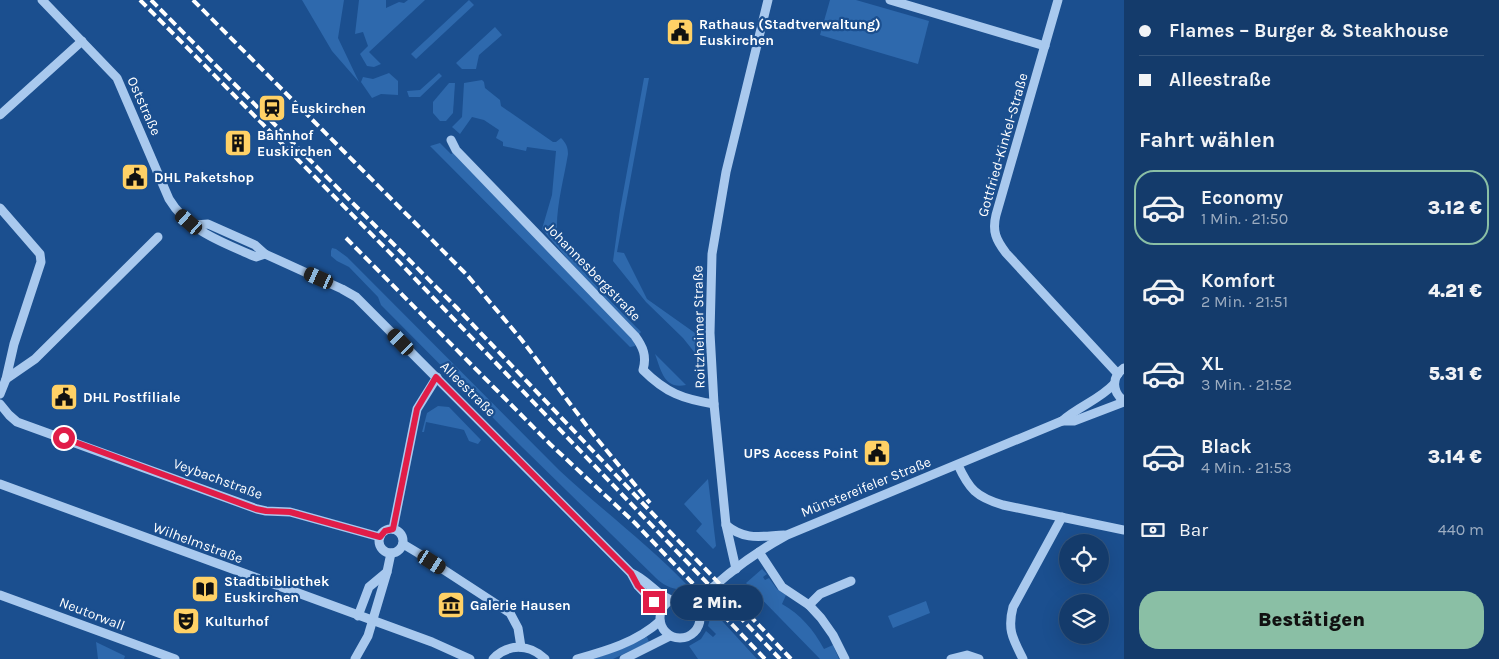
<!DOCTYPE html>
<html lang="de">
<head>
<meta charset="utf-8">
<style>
	:root { --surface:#143b6b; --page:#214673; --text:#f1f3f6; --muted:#9dadc1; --line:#33557e; --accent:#8abfa5 }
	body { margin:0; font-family:Karla,sans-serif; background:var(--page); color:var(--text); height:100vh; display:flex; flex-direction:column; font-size:19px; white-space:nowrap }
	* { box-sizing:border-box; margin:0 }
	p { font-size:16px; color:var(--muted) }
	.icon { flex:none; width:28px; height:28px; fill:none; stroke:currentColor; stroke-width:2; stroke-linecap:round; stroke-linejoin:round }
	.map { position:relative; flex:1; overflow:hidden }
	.sheet { display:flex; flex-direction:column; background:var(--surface); width:375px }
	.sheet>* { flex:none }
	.banner { display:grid; align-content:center; height:110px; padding:0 15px; background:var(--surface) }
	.buttons { position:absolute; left:1059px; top:534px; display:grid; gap:10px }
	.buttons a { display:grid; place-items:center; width:50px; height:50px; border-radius:50%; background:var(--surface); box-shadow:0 5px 20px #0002,0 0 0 1px var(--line); font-size:25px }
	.end { position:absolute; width:22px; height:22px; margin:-11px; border:6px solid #e11d48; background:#fff; box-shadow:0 0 0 2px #fff }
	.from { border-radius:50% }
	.bubble { position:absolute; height:35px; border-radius:18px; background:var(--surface); box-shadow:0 5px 20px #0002,0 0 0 1px var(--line); font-size:16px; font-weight:800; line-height:35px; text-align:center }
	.car { position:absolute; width:15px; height:30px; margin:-15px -8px; border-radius:6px; box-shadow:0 0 4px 1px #0007; background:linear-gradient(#222 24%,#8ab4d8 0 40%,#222 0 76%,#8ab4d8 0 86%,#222 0) }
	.banner b { display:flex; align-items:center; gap:18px; height:48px; font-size:19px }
	.banner b+b { border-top:1px solid var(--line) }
	.banner i { width:12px; height:12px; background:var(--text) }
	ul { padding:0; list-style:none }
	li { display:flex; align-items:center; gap:15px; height:75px; margin:0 10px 8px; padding:0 5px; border:2px solid transparent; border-radius:20px }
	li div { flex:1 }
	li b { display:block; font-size:19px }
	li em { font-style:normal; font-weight:800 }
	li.current { border-color:var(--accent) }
	li>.icon { width:45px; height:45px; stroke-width:1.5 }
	h2 { padding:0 15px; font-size:22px; line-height:60px }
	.pay { display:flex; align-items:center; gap:12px; height:55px; padding:0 15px; font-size:19px }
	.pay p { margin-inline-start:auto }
	.primary-button { display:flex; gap:10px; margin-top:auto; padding:10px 15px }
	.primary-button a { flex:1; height:58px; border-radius:20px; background:var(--accent); color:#111; font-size:20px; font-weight:800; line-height:58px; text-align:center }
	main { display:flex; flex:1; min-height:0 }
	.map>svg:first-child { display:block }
	.green { fill:#2e69ad }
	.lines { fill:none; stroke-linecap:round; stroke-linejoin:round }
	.minor { stroke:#a9c9ee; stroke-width:9 }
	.rail { stroke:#fff; stroke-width:4; stroke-dasharray:9 4; stroke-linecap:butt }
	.route { stroke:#e11d48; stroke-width:6 }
	.labels { text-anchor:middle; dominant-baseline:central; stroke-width:4.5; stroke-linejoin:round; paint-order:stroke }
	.poi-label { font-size:14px; font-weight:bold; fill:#fff; stroke:#1b4f8f; text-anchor:start }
	.street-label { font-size:14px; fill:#fff; stroke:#1b4f8f }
</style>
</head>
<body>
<main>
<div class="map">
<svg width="1124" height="659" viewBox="0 0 1124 659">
	<rect width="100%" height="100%" fill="#1b4f8f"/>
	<!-- green -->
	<g class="green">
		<path d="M302 0H344L338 38 359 82 332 51Z"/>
		<path d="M359 0H386V8L399 2 404 3 408 0H425L369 52 381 64 374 67 367 66 360 54 368 46 363 32 355 34Z"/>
		<path d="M469 0 474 5 416 59 411 54Z"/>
		<path d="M830 0H856L929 21 918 64 820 35Z"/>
		<path d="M495 27 502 35 479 55 476 69H462L456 63Z"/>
		<path d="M389 73 398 81V95L381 94 372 98 361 82 363 77 373 79Z"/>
		<path d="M439 73 442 76 420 97H409L407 91 420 90Z"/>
		<path d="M644 78H649L617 252 624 253 647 299 695 333V353L683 338 646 302 613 261 620 210Z"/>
		<path d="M482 80 484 82 485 88 500 100 501 106 553 142H556L561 138C566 143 568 147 568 154 564 178 556 207 557 230 557 250 625 315 641 332L639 334 570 262 542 229 552 195 556 151 527 147 526 151 503 146V142L496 138 499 130 484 120 472 117 460 134 452 127 462 117 464 83Z"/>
		<path d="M449 83H455L453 113 446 121H440L433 113V102Z"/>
		<path d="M440 143 451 154 453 153 634 340 635 346 630 347 430 146Z"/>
		<path d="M332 248 336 249 347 257 559 470C602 510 649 545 689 587 678 593 664 586 656 578L523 448 381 305 378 297 349 267 337 261 331 256V251Z"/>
		<path d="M655 354 686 385C664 390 661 370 655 354Z"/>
		<path d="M438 406 449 407 481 440 478 444 469 441 464 430 460 429 426 422 424 432H422L427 413Z"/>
		<path d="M708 479 716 546 713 549 696 531 702 524 684 504Z"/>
		<path d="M762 569 767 574 763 577 765 580 769 578 777 589 786 595 782 604C801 615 813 629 824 649L833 645 839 659H820L746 583Z"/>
		<path d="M926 601 930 613 893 628 888 616Z"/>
		<path d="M712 611H713L757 659H698L689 646 701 639 706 631 713 637 716 634 708 626Z"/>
		<path d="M647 637 649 642 613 659H593L622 649Z"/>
		<path d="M96 642 125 656 124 659H98Z"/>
	</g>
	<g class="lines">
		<!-- minor -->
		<g class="minor">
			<path d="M42 0 117 78 169 199C188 231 224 243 256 257L265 254"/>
			<path d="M890 0 1045 46"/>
			<path d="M1058 0 996 215C992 231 996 240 1006 253L1118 374"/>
			<path d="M0 115 82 41"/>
			<path d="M451 140 456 150 635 336C643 347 647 356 643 370 666 393 683 399 714 404"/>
			<path d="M0 208 40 254 41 262 14 344 6 379 0 394"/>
			<path d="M195 225 208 224 255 245 265 254 342 289 356 297 631 573 638 586 661 610"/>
			<path d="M1124 368C1111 377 1112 392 1124 401"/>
			<path d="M6 379 35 359 158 237"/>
			<path d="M0 404 9 415 17 422 257 509 266 511 290 512 380 537"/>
			<path d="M1062 421H1074L1124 402"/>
			<path d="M958 465C969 489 976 497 1003 505L1124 530"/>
			<path d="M0 484 432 642 470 659"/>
			<path d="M726 525C745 541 762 536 784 535"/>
			<path d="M393 529 417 409 437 377"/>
			<circle cx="391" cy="541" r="12"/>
			<path d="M403 544 418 553 510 613 518 628 521 647"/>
			<path d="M759 552 782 587 809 605 821 618 833 635 845 659"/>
			<path d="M736 569 726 525 714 404 710 333 712 254 726 172 768 0"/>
			<path d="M631 573C647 579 655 594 671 600"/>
			<path d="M0 595 175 659"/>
			<circle cx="680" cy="618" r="20"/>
			<path d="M694 605C721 578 754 553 787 535L1062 421C1079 406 1099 400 1114 384"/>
			<path d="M809 605 820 594 851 581"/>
			<path d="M358 616 369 587 387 572"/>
			<path d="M355 659 368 636 387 572 391 553"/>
			<path d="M493 659C508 643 530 644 545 659"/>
			<path d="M577 659C606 651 637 642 660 621"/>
			<path d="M624 659 670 636"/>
			<path d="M951 659 967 655 979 659"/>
			<path d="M1023 659C1013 639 1007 630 1013 607L1062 517"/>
		</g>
		<!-- rail -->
		<g class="rail">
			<path d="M140 0 398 261 780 659"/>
			<path d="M151 0 457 308 791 659"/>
			<path d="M193 0 467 275 521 339 593 434 650 503"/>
			<path d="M346 238 550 444 635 523 765 659"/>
		</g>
	</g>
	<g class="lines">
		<!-- route -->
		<path class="route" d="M64 438 256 509 266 511 290 512 380 537 385 531 393 529 417 409 436 377 631 573 638 586 654 602"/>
	</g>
	<!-- icons -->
	<defs>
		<g id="civic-square" transform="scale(1.4375)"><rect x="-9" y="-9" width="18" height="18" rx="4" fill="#ffd166" stroke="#1b4f8f"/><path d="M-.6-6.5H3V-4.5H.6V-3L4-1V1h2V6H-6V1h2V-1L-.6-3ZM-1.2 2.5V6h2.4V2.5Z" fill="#111"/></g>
		<g id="station-square" transform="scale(1.4375)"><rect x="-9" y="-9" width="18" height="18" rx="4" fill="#ffd166" stroke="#1b4f8f"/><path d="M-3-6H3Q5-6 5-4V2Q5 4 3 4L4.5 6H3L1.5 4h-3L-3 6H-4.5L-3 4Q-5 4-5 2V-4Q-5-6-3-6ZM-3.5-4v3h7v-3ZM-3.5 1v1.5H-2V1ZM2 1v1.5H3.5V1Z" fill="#111"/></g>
		<g id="building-square" transform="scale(1.4375)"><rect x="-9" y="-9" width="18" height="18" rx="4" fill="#ffd166" stroke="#1b4f8f"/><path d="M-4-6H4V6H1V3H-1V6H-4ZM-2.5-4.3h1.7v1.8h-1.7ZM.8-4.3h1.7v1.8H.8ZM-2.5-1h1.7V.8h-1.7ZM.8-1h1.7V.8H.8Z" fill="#111"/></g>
		<g id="library-square" transform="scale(1.4375)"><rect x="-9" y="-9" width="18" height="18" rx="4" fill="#ffd166" stroke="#1b4f8f"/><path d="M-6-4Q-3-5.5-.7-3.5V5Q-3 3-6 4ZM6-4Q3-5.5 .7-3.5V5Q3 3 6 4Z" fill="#111"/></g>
		<g id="museum-square" transform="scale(1.4375)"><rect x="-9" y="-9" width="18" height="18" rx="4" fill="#ffd166" stroke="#1b4f8f"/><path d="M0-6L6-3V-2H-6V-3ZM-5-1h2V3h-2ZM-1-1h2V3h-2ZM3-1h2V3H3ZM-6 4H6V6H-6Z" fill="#111"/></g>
		<g id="theatre-square" transform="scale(1.4375)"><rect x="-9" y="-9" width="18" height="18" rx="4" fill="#ffd166" stroke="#1b4f8f"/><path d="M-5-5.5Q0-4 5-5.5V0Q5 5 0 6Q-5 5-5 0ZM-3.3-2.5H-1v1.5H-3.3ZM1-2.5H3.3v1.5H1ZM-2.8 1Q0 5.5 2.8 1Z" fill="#111"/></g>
	</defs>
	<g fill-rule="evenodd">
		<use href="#civic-square" x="680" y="32"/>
		<use href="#station-square" x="272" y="108"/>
		<use href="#building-square" x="238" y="143"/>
		<use href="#civic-square" x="135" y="177"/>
		<use href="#civic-square" x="64" y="397"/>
		<use href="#civic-square" x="877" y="453"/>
		<use href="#library-square" x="205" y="589"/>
		<use href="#museum-square" x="451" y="605"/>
		<use href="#theatre-square" x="186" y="621"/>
	</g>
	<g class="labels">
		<!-- poi labels -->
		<g class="poi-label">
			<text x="699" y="24">Rathaus (Stadtverwaltung)<tspan x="699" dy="16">Euskirchen</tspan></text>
			<text x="291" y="108">Euskirchen</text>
			<text x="257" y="135">Bahnhof<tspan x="257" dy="16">Euskirchen</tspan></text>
			<text x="154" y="177">DHL Paketshop</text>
			<text x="83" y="397">DHL Postfiliale</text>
			<text x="858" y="453" text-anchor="end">UPS Access Point</text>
			<text x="224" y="581">Stadtbibliothek<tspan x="224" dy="16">Euskirchen</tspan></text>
			<text x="470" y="605">Galerie Hausen</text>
			<text x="205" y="621">Kulturhof</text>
		</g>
		<!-- street labels -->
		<g class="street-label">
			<text transform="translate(144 106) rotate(66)">Oststraße</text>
			<text transform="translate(1003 145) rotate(-74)">Gottfried-Kinkel-Straße</text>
			<text transform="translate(593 272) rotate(46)">Johannesbergstraße</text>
			<text transform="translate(699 327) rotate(-91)">Roitzheimer Straße</text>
			<text transform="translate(468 389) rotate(45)">Alleestraße</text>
			<text transform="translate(218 479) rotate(20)">Veybachstraße</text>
			<text transform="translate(866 487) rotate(-22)">Münstereifeler Straße</text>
			<text transform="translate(198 543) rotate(20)">Wilhelmstraße</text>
			<text transform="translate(92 614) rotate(21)">Neutorwall</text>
		</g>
	</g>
</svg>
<div class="buttons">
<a><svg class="icon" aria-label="locate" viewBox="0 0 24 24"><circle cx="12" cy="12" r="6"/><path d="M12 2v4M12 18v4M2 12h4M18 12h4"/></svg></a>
<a><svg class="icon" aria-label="layers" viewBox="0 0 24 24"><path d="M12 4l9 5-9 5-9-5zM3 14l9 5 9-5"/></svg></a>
</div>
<i class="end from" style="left:64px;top:438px"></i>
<i class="end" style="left:654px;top:602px"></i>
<div class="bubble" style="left:671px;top:585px;width:92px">2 Min.</div>
<i class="car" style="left:189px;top:222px;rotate:311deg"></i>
<i class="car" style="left:319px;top:278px;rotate:294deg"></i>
<i class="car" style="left:401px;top:342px;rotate:316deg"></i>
<i class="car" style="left:432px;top:562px;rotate:123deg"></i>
</div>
<section class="sheet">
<div class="banner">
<b><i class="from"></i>Flames – Burger &amp; Steakhouse</b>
<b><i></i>Alleestraße</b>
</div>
<h2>Fahrt wählen</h2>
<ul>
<li class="current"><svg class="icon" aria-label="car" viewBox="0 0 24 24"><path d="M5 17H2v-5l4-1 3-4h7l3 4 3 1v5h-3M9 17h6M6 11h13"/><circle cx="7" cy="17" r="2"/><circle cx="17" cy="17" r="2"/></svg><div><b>Economy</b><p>1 Min. · 21:50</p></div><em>3.12 €</em></li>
<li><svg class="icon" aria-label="car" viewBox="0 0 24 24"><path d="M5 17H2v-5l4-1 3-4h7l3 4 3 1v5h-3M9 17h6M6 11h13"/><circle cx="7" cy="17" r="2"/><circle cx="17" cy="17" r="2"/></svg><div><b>Komfort</b><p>2 Min. · 21:51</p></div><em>4.21 €</em></li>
<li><svg class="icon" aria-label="car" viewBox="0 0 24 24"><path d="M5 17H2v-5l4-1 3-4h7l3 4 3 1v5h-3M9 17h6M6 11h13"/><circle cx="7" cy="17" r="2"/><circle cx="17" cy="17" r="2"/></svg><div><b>XL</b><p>3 Min. · 21:52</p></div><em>5.31 €</em></li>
<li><svg class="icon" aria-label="car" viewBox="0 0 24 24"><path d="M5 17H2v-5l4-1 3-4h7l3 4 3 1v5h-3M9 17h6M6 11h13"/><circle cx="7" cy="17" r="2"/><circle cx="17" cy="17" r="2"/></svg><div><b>Black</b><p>4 Min. · 21:53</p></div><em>3.14 €</em></li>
</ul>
<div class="pay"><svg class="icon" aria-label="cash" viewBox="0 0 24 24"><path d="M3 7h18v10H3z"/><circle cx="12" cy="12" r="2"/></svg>Bar<p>440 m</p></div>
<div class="primary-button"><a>Bestätigen</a></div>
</section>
</main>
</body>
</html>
